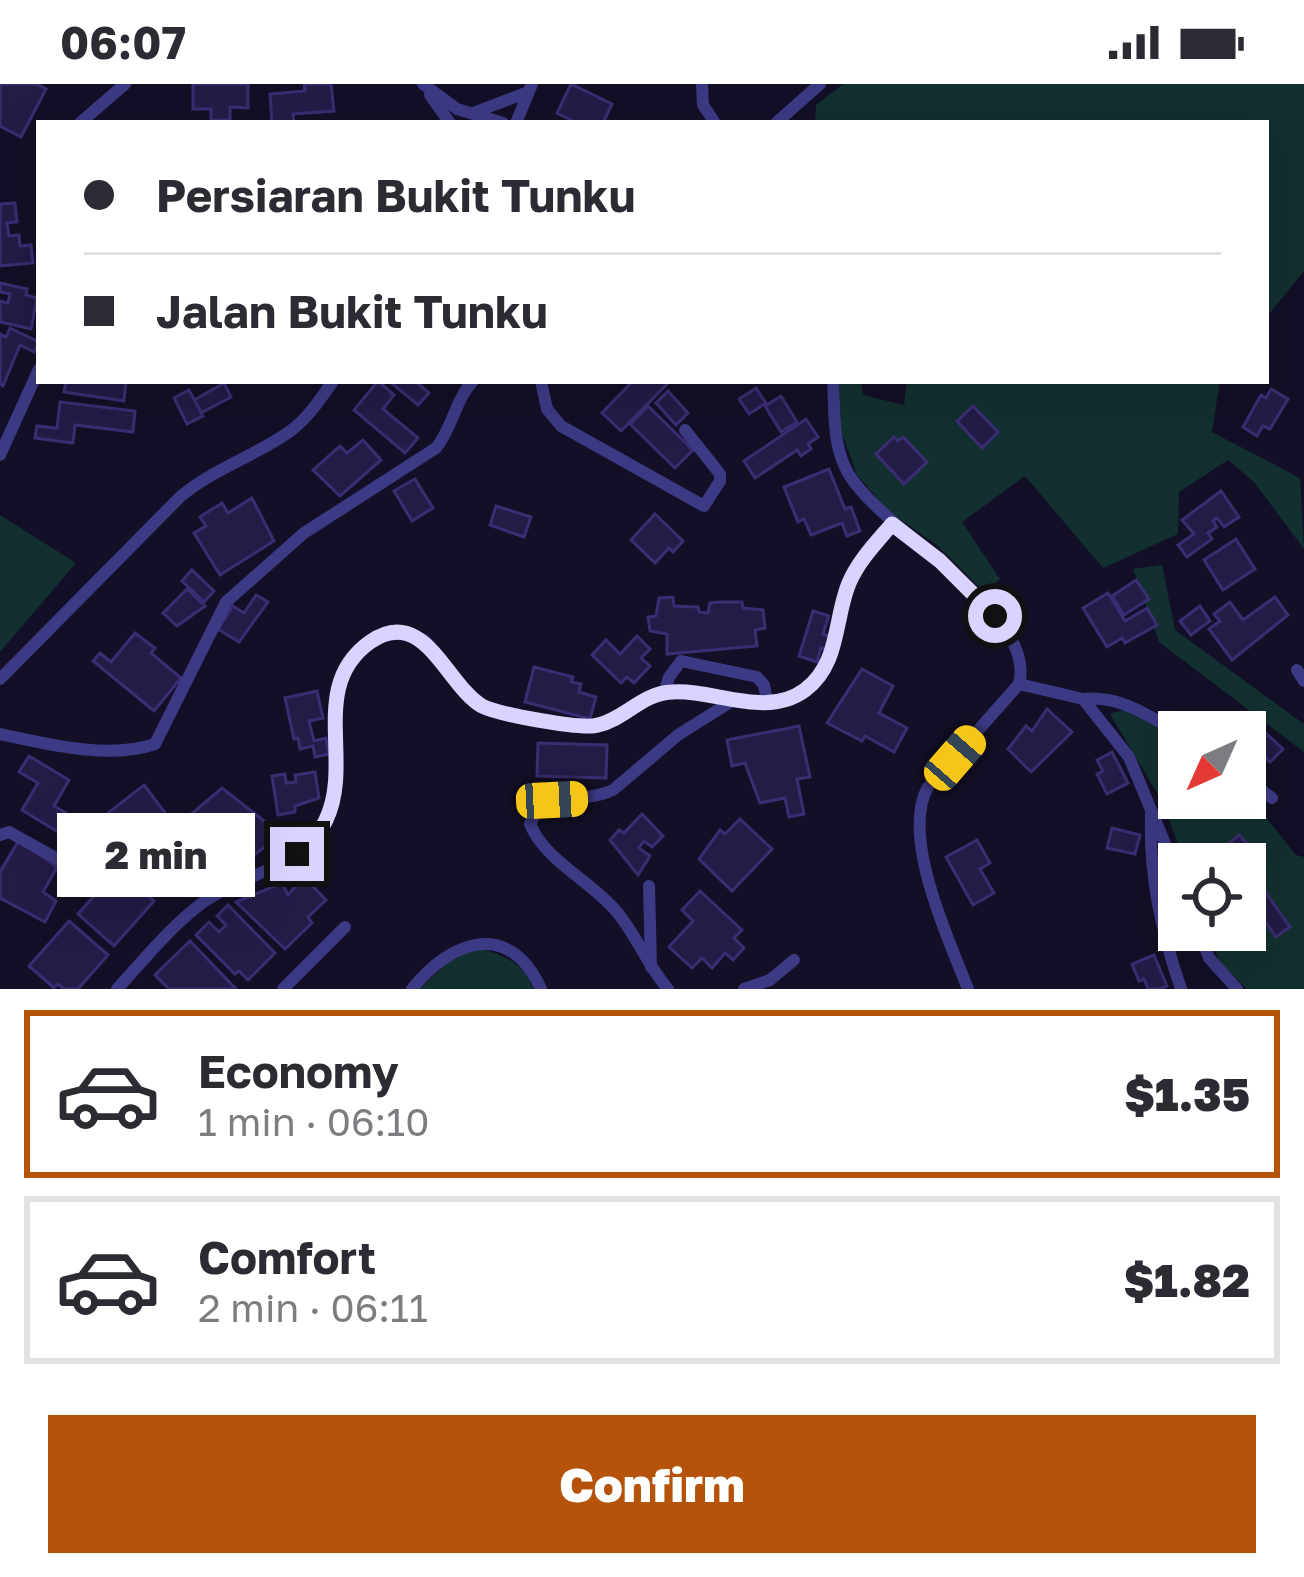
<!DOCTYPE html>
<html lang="en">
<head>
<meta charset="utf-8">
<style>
	:root { --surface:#fff; --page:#f7f7f7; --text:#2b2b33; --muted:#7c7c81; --line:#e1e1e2; --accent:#b45309 }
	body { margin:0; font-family:"Golos Text",sans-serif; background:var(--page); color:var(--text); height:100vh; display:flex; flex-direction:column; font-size:45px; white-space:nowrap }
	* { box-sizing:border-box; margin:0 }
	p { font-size:39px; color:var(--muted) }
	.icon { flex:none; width:66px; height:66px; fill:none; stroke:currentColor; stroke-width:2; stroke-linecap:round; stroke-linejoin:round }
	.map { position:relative; height:905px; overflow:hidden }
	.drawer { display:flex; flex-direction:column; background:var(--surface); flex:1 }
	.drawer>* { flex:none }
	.hud { position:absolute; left:36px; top:36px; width:1233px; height:264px; border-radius:0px; box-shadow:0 12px 48px #0002; display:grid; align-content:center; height:264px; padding:0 48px; background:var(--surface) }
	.needle { width:78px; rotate:225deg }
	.tools { position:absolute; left:1158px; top:627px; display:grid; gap:24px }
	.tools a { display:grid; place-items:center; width:108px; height:108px; border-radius:0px; background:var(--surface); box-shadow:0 12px 48px #0002; font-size:60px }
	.end { position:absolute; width:54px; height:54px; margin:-27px; border:15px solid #d9d4ff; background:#111; box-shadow:0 0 0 6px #111 }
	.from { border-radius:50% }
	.bubble { position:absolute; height:84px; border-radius:0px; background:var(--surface); box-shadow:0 12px 48px #0002; font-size:39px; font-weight:800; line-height:84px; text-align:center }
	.car { position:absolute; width:36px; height:72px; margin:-36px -18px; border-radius:15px; box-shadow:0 0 9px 3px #0007; background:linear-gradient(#f5c518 24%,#345 0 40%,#f5c518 0 76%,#345 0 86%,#f5c518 0) }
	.hud b { display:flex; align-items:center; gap:42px; height:114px; font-size:45px }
	.hud b+b { border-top:3px solid var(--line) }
	.hud i { width:30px; height:30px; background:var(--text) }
	ul { padding:21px 0 0; list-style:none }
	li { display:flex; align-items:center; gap:36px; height:168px; margin:0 24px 18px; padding:0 24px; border:6px solid var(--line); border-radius:0px }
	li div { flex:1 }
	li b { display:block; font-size:45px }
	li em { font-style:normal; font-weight:800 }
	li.current { border-color:var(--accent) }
	li>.icon { width:108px; height:108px; stroke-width:1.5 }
	.button { display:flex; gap:24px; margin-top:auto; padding:24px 48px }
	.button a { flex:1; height:138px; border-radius:0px; background:var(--accent); color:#fff; font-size:48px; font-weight:800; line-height:138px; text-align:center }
	.status { display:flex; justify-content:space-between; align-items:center; height:84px; padding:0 60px; background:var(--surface); direction:ltr }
	.status svg { height:33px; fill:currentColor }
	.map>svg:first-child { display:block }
	.green { fill:#12302f }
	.building { fill:#241b47; stroke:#3b2d73; stroke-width:3 }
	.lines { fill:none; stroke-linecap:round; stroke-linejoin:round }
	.minor { stroke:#3d3a85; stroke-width:12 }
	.route { stroke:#d9d4ff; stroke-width:15 }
</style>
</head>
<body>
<div class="status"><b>06:07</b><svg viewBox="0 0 49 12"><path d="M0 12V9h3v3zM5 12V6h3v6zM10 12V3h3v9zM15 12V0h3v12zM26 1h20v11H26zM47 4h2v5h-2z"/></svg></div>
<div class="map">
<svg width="1304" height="905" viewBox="0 0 1304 905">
	<rect width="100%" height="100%" fill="#130f26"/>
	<!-- green -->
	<g class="green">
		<path d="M843 0H1304V187L1266 234V39H815L816 21Z"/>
		<path d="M839 297H861L863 311 904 321 907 297H1220L1212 348 1300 394 1304 465 1254 398 1228 376 1179 408 1178 450 1103 484 1025 392 962 438 1000 495 985 509 937 461 888 427 857 391 841 347Z"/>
		<path d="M0 431 76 479 0 568Z"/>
		<path d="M1162 481 1175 546 1304 640V668L1159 558 1133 485Z"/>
		<path d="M1130 624 1179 656V714H1245V707L1296 771 1304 773V905H1247L1219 878 1208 846H1245V780H1185L1163 719 1110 630Z"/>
		<path d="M475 864C500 869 525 878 533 905H420L453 873Z"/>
	</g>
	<!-- building -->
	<g class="building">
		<path d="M0 0H37L46 5 21 53 0 42Z"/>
		<path d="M193 0H248V24L230 23V36H211V25H193Z"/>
		<path d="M304 0H331L334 27 293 30 294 39H272L270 10 305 7Z"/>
		<path d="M571 0 612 20 603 39H577L557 29Z"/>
		<path d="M15 119 17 138 7 139 9 152 19 151 20 162 31 161 33 179 0 182V120Z"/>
		<path d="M0 199 27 205 26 211 37 214 31 245 0 238V217L8 219 10 210 0 208Z"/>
		<path d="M10 244 39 258 34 268 20 261 3 302 0 300V250L6 253Z"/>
		<path d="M66 297 126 298 124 317 64 308Z"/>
		<path d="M378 297 394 311 383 325 418 354 405 369 354 326Z"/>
		<path d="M389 297H415L429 309 418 321Z"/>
		<path d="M633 297H670L621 347 602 329Z"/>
		<path d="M224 299 231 313 201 329 194 316Z"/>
		<path d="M756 304 766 319 749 330 739 315Z"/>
		<path d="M1271 305 1288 315 1270 345 1263 342 1257 352 1243 343 1261 311 1266 314Z"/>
		<path d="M189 306 203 332 187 340 174 314Z"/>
		<path d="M668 307 688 329 676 341 656 319Z"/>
		<path d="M781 312 797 338 781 348 765 322Z"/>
		<path d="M60 318 135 327 133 348 75 341 73 359 35 354 37 342 57 344Z"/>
		<path d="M648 322 693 366 675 384 630 340Z"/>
		<path d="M973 322 998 348 982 364 957 337Z"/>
		<path d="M806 335 818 353 808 360 811 365 801 372 797 366 755 394 744 377Z"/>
		<path d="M894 353 898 357 903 353 927 378 904 400 876 370Z"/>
		<path d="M363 356 381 376 340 412 313 386 340 362 347 369Z"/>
		<path d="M829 385 845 425 851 423 860 447 847 452 842 439 811 451 804 435 798 438 784 403Z"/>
		<path d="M415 395 433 424 412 437 394 407Z"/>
		<path d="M1221 407 1239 433 1224 443 1217 434 1213 437 1217 443 1208 449 1212 455 1187 473 1178 461 1194 450 1182 436Z"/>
		<path d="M252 414 274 457 220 491 194 449 206 442 200 433 222 419 228 429Z"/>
		<path d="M496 422 531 433 524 453 490 441Z"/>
		<path d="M655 430 683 457 673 468 669 464 655 479 631 456Z"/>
		<path d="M1236 455 1255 485 1223 506 1204 476Z"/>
		<path d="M192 486 214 507 204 518 182 497Z"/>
		<path d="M1136 496 1149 515 1124 531 1112 512Z"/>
		<path d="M187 505 205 522 177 542 163 529Z"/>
		<path d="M1108 509 1125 537 1147 524 1157 541 1125 559 1122 554 1107 563 1083 524Z"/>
		<path d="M256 511 268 518 239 558 218 545 233 522 244 529Z"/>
		<path d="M673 513 674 522 698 523 699 528 708 529 710 519 720 518H742L743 524 763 526 765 544 755 546 757 562 667 570V550L650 547 648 533 656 532 659 514Z"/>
		<path d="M1275 513 1288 531 1232 576 1209 545 1220 537 1214 530 1230 518 1243 536Z"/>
		<path d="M1200 522 1210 537 1191 551 1180 537Z"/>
		<path d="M813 527 829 532 823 550 834 554 830 567 821 564 817 578 799 572Z"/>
		<path d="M135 549 155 564 151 569 181 594 154 627 93 577 100 569 111 578Z"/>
		<path d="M637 552 650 565 641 574 650 582 634 599 627 593 621 599 592 571 606 556 620 570Z"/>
		<path d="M534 583 573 593 571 598 581 600 579 608 596 613 590 635 525 618Z"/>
		<path d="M862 585 893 602 879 629 907 644 894 668 865 652 862 657 827 639Z"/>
		<path d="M317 607 323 634 309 637 314 657 326 654 329 670 315 673 313 662 300 665 298 654 294 655 285 614Z"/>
		<path d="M1047 625 1072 648 1031 688 1008 665 1026 642 1032 647Z"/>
		<path d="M1257 641 1283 665 1270 678 1245 654Z"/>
		<path d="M799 642 810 693 797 695 804 730 789 733 785 714 760 719 745 679 732 682 727 656Z"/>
		<path d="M538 659 607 661 606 694 537 692Z"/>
		<path d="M1112 668 1128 699 1107 710 1097 690 1103 687 1097 676Z"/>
		<path d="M29 672 69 696 54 722 74 734 63 751 22 726 38 699 19 688Z"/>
		<path d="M315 688 319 714 295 722V728L278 731 272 692 285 690 286 699 296 698 295 691Z"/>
		<path d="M144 701 166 730 130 757 108 729Z"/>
		<path d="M222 704 282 751 238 782 189 732Z"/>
		<path d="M642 730 663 752 652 763 644 757 639 764 650 772 638 791 610 756 619 746 624 749Z"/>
		<path d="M179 734 217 777 178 811 160 791 154 797 133 774Z"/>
		<path d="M740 735 772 765 732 807 699 775 720 746 725 750Z"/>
		<path d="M1112 744 1140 751 1135 770 1107 764Z"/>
		<path d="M1239 751 1260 774 1249 784 1227 761Z"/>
		<path d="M19 756 57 783 43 808 56 817 45 838 0 814V788Z"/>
		<path d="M977 756 990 779 980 785 994 809 973 821 946 773Z"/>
		<path d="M118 785 154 817 114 862 78 830Z"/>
		<path d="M304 793 326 816 308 833 312 839 285 865 236 818 282 799 288 811Z"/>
		<path d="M1264 806 1290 843 1276 853 1250 816Z"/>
		<path d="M700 807 742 846 734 854 744 864 733 876 725 869 712 884 702 874 692 884 669 863 693 837 682 826Z"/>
		<path d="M228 821 275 869 248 896 239 887 235 890 196 851 209 838 219 848 226 841 217 832Z"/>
		<path d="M69 837 108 871 78 905H64L58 900 54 904 29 882Z"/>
		<path d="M190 857 236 905H169L155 891Z"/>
		<path d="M1154 871 1167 902 1160 905H1148L1144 895 1139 897 1132 880Z"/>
	</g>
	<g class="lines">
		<!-- minor -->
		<g class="minor">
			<path d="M423 0 457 25 503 39"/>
			<path d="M702 0 703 21 715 39"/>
			<path d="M430 11 450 39"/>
			<path d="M473 29 528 8"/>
			<path d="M80 39 125 0"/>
			<path d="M516 39 532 0"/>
			<path d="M776 39 820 0"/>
			<path d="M541 297 547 325 561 342 704 422 720 397V390L685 346"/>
			<path d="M833 297C835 329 832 360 848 389 883 449 1038 527 1019 600L928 703C900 752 949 856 968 905"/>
			<path d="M0 371 39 285"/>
			<path d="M1297 586 1304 597"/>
			<path d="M0 595 180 413C213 385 253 373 289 348 307 335 320 316 333 297"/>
			<path d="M1019 600 1083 615 1129 673 1179 793"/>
			<path d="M664 609 669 593 681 577 757 593 764 601 767 617"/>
			<path d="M1083 615C1120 611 1147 631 1179 649"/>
			<path d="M0 650C47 660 108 676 155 660L226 518 304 449 436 364C453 343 455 316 473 297"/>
			<path d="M1245 694 1272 714"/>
			<path d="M1151 730C1149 793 1161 846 1181 905"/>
			<path d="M0 751 9 748 63 778"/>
			<path d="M649 802 651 883"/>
			<path d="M1199 846 1209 874 1237 905"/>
			<path d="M117 905C144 876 170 843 202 819 241 790 300 785 325 739 356 680 308 615 364 564 382 547 402 547 424 556 447 577 456 608 485 623 503 632 586 647 602 640 626 630 642 612 668 608 718 602 775 641 817 594 838 571 837 537 846 508 855 481 874 461 892 440"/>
			<path d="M283 905 345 843"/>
			<path d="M412 905C451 856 509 835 541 905"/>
			<path d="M668 905C647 881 636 850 616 827 591 797 545 777 530 740 546 704 583 721 613 706L678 651 732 617"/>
			<path d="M744 905 770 896 794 876"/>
		</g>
	</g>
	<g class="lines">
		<!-- route -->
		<path class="route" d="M297 770C308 759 320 750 326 736 354 677 308 602 370 558 424 520 446 601 482 622 497 630 582 646 598 641 625 635 642 609 672 608 714 605 766 635 805 606 840 580 834 535 849 499 859 476 876 459 892 440L940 477 995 532"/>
	</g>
</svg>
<div class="tools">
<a><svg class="needle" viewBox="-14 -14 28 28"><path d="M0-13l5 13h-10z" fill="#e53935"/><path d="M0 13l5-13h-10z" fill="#7c7c81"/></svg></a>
<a><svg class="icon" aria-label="locate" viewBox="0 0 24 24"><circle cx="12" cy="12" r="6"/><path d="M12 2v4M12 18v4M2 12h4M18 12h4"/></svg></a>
</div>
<i class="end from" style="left:995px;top:532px"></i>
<i class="end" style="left:297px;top:770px"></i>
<div class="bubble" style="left:57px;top:729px;width:198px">2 min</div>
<i class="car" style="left:955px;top:674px;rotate:41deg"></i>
<i class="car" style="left:552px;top:716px;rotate:87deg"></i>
<div class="hud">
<b><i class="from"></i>Persiaran Bukit Tunku</b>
<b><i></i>Jalan Bukit Tunku</b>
</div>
</div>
<section class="drawer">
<ul>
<li class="current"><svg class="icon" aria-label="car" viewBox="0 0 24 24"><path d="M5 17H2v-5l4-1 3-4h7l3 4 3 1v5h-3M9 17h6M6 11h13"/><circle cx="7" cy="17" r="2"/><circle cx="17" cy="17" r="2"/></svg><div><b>Economy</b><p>1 min · 06:10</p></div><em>$1.35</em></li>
<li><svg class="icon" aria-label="car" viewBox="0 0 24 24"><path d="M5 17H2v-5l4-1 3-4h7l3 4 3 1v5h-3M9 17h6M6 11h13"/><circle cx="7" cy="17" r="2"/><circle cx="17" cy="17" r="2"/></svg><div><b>Comfort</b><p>2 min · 06:11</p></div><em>$1.82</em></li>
</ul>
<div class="button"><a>Confirm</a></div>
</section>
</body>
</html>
